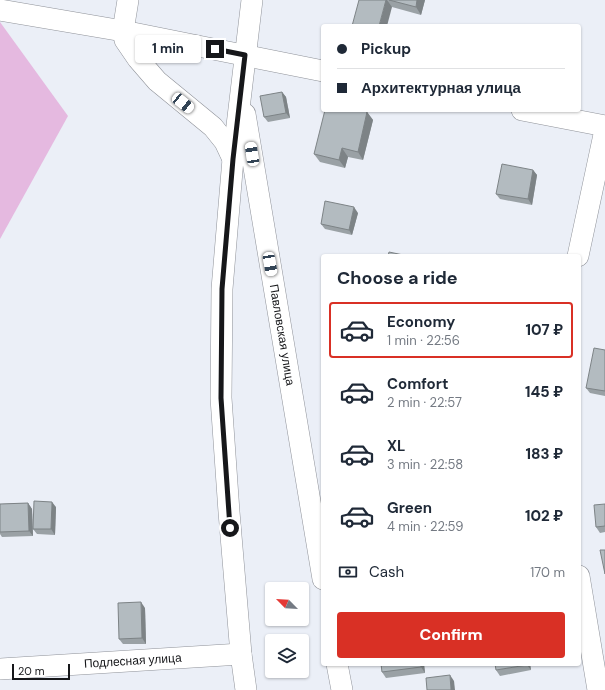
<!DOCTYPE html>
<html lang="en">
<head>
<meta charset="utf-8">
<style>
	:root { --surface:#fff; --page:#f2f2f3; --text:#1f2937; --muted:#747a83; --line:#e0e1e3; --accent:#d93025 }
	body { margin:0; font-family:"DM Sans",sans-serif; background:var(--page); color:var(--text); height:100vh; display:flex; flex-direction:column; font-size:15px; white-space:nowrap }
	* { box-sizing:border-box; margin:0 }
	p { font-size:13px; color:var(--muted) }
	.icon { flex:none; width:22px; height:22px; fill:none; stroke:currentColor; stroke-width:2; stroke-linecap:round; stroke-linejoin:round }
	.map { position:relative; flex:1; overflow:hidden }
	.sheet { position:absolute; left:321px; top:254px; width:260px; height:412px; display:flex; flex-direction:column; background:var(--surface); border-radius:4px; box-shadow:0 1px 3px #0004 }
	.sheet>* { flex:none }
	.top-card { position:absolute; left:321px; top:24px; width:260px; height:88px; border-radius:4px; box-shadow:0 1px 3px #0004; display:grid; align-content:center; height:88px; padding:0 16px; background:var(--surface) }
	.needle { width:26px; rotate:294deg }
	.buttons { position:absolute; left:265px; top:582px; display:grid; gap:8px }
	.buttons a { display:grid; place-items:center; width:44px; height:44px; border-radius:4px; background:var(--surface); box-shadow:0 1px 3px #0004; font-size:20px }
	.scale { position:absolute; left:12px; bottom:10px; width:58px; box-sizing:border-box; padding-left:4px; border:2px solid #16171a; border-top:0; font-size:11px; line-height:14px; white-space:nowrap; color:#16171a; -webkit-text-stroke:3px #fff; paint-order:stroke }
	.end { position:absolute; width:18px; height:18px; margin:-9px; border:5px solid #16171a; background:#fff; box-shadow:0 0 0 2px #fff }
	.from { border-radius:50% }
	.bubble { position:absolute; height:28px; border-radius:4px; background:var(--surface); box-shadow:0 1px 3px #0004; font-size:13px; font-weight:800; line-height:28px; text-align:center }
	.car { position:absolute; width:12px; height:24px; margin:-12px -6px; border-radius:5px; box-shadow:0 0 3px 1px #0007; background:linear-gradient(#fff 24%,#345 0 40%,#fff 0 76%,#345 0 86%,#fff 0) }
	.top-card b { display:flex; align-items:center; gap:14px; height:38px; font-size:15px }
	.top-card b+b { border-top:1px solid var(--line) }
	.top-card i { width:10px; height:10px; background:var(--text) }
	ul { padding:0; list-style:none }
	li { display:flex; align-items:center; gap:12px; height:56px; margin:0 8px 6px; padding:0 8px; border:2px solid transparent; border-radius:4px }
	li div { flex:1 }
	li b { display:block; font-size:15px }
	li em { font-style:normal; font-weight:800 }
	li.selected { border-color:var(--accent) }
	li>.icon { width:36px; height:36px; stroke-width:1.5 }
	h2 { padding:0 16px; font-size:18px; line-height:48px }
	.pay { display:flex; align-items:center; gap:10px; height:44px; padding:0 16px; font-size:15px }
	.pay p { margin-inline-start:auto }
	.primary-button { display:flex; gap:8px; margin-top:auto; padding:8px 16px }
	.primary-button a { flex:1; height:46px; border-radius:4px; background:var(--accent); color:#fff; font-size:16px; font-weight:800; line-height:46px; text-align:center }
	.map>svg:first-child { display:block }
	.green { fill:#e5b9e0 }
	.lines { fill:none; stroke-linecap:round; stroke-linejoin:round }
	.minor-casing { stroke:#8f9299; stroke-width:22 }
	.minor { stroke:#fff; stroke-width:21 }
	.wall { fill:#9aa1a5 }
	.shaded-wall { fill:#7d8386 }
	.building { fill:#b3bbc0; stroke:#7d8386 }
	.route { stroke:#16171a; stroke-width:5 }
	.labels { text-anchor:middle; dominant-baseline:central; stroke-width:3; stroke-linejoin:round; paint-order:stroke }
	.street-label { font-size:12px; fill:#16171a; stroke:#fff }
</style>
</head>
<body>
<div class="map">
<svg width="605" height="690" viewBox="0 0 605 690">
	<rect width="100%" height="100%" fill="#ebeff7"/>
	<!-- green -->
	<path class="green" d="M0 22 68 116 0 239Z"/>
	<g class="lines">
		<!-- minor casing -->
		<g class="minor-casing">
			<g id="minor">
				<path d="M128 0 123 31 125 40 138 59 157 81 213 127 225 142 233 159"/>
				<path d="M0 10 123 31 323 71"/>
				<path d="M522 110 605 126"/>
				<path id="s1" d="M245 114 323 579"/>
				<path d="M578 256 605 130"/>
				<path d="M579 576 598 690"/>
				<path d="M337 664 342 690"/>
				<path id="s2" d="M0 669 241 654"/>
				<path d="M246 690 241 654 229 512 221 398 222 289 233 159 252 0"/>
			</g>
		</g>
		<!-- minor -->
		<use href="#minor" class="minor"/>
	</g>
	<!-- wall -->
	<g class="wall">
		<path d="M359 0H425L421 15 392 7Z"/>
		<path d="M282 92 286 97 290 118 268 122 264 117Z"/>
		<path d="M367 112 373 120 363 160 348 157 345 168 320 162 314 154Z"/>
		<path d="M533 170 537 175 532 205 500 199 496 194Z"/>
		<path d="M358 213 352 235 325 229 321 224Z"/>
		<path d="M605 350V396L590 393 586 388Z"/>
		<path d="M28 503 32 509 33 536 2 537 0 534V504Z"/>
		<path d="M605 504V532L600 533 596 527Z"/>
		<path d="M56 507 55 535 37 534 33 529Z"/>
		<path d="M145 608 146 644H123L119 639Z"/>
		<path d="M381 664H424L425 673 386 678 382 672Z"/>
		<path d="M530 664 531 670 500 676 496 670Z"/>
	</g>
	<!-- shaded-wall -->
	<g class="shaded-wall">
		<path d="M386 0H387L392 7 387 26H379Z"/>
		<path d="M417 0H425L421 15 416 7Z"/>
		<path d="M282 92 286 97 290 118 286 113Z"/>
		<path d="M367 112 373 120 363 160 358 152Z"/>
		<path d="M342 148 348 157 345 168 339 160Z"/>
		<path d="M533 170 537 175 532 205 528 199Z"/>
		<path d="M354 207 358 213 352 235 349 230Z"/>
		<path d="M52 502 56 507 55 535 51 529Z"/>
		<path d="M28 503 32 509 33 536 29 531Z"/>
		<path d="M141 602 145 608 146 644 142 638Z"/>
		<path d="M421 664H424L425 673 421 667Z"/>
		<path d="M527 664H530L531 670 527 665Z"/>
		<path d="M450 675 454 681 455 690H451Z"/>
	</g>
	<!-- building -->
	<g class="building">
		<path d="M359 0H386L379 26H352Z"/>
		<path d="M389 0H417L416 7Z"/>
		<path d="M282 92 286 113 264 117 260 96Z"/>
		<path d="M325 110H361L367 112 358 152 342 148 339 160 314 154Z"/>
		<path d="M502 164 533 170 528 199 496 194Z"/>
		<path d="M325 201 354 207 349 230 321 224Z"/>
		<path d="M389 252 408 256H388Z"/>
		<path d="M594 348 605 350V391L586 388Z"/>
		<path d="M34 501 52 502 51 529H33Z"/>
		<path d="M28 503 29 531 0 532V504Z"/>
		<path d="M605 504V526L596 527 594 505Z"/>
		<path d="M600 550H605V574Z"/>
		<path d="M141 602 142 638 119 639 118 603Z"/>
		<path d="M381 664H421V667L382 672Z"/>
		<path d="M495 664H527V665L496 670Z"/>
		<path d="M450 675 451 690H427L426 678Z"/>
	</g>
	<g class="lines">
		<!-- route -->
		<path class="route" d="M215 49 245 55 233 159 222 289 221 398 230 528"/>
	</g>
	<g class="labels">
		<!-- street labels -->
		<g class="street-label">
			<text stroke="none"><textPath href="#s1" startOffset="224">Павловская улица</textPath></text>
			<text stroke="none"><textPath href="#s2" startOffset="133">Подлесная улица</textPath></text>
		</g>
	</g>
</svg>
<div class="buttons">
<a><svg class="needle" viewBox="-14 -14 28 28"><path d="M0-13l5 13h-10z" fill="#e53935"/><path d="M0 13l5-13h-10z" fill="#747a83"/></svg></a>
<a><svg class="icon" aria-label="layers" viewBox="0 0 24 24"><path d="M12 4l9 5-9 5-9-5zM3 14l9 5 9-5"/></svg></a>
</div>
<div class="scale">20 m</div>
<i class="end from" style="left:230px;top:528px"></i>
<i class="end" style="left:215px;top:49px"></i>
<div class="bubble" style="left:135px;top:35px;width:66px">1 min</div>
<i class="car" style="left:183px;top:103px;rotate:129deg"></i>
<i class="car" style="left:252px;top:154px;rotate:351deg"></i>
<i class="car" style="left:270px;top:264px;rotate:170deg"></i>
<div class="top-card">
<b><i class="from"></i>Pickup</b>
<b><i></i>Архитектурная улица</b>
</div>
<section class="sheet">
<h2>Choose a ride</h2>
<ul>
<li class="selected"><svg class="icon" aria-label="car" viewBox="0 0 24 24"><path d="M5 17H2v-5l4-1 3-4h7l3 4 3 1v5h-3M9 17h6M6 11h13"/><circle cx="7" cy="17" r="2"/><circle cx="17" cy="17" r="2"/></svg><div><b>Economy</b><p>1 min · 22:56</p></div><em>107 ₽</em></li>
<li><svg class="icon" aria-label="car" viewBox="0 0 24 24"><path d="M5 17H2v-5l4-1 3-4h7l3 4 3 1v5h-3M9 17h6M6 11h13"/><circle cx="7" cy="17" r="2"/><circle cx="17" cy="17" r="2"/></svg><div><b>Comfort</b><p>2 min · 22:57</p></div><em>145 ₽</em></li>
<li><svg class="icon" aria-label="car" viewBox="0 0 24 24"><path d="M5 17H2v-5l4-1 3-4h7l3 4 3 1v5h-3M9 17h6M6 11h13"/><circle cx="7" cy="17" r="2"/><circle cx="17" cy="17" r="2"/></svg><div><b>XL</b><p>3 min · 22:58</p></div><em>183 ₽</em></li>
<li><svg class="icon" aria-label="car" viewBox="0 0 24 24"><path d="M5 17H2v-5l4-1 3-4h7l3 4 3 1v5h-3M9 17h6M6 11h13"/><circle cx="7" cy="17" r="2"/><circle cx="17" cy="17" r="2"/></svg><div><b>Green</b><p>4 min · 22:59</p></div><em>102 ₽</em></li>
</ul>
<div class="pay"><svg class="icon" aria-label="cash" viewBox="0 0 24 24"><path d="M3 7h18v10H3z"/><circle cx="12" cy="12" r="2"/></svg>Cash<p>170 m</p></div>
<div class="primary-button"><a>Confirm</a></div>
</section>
</div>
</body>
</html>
